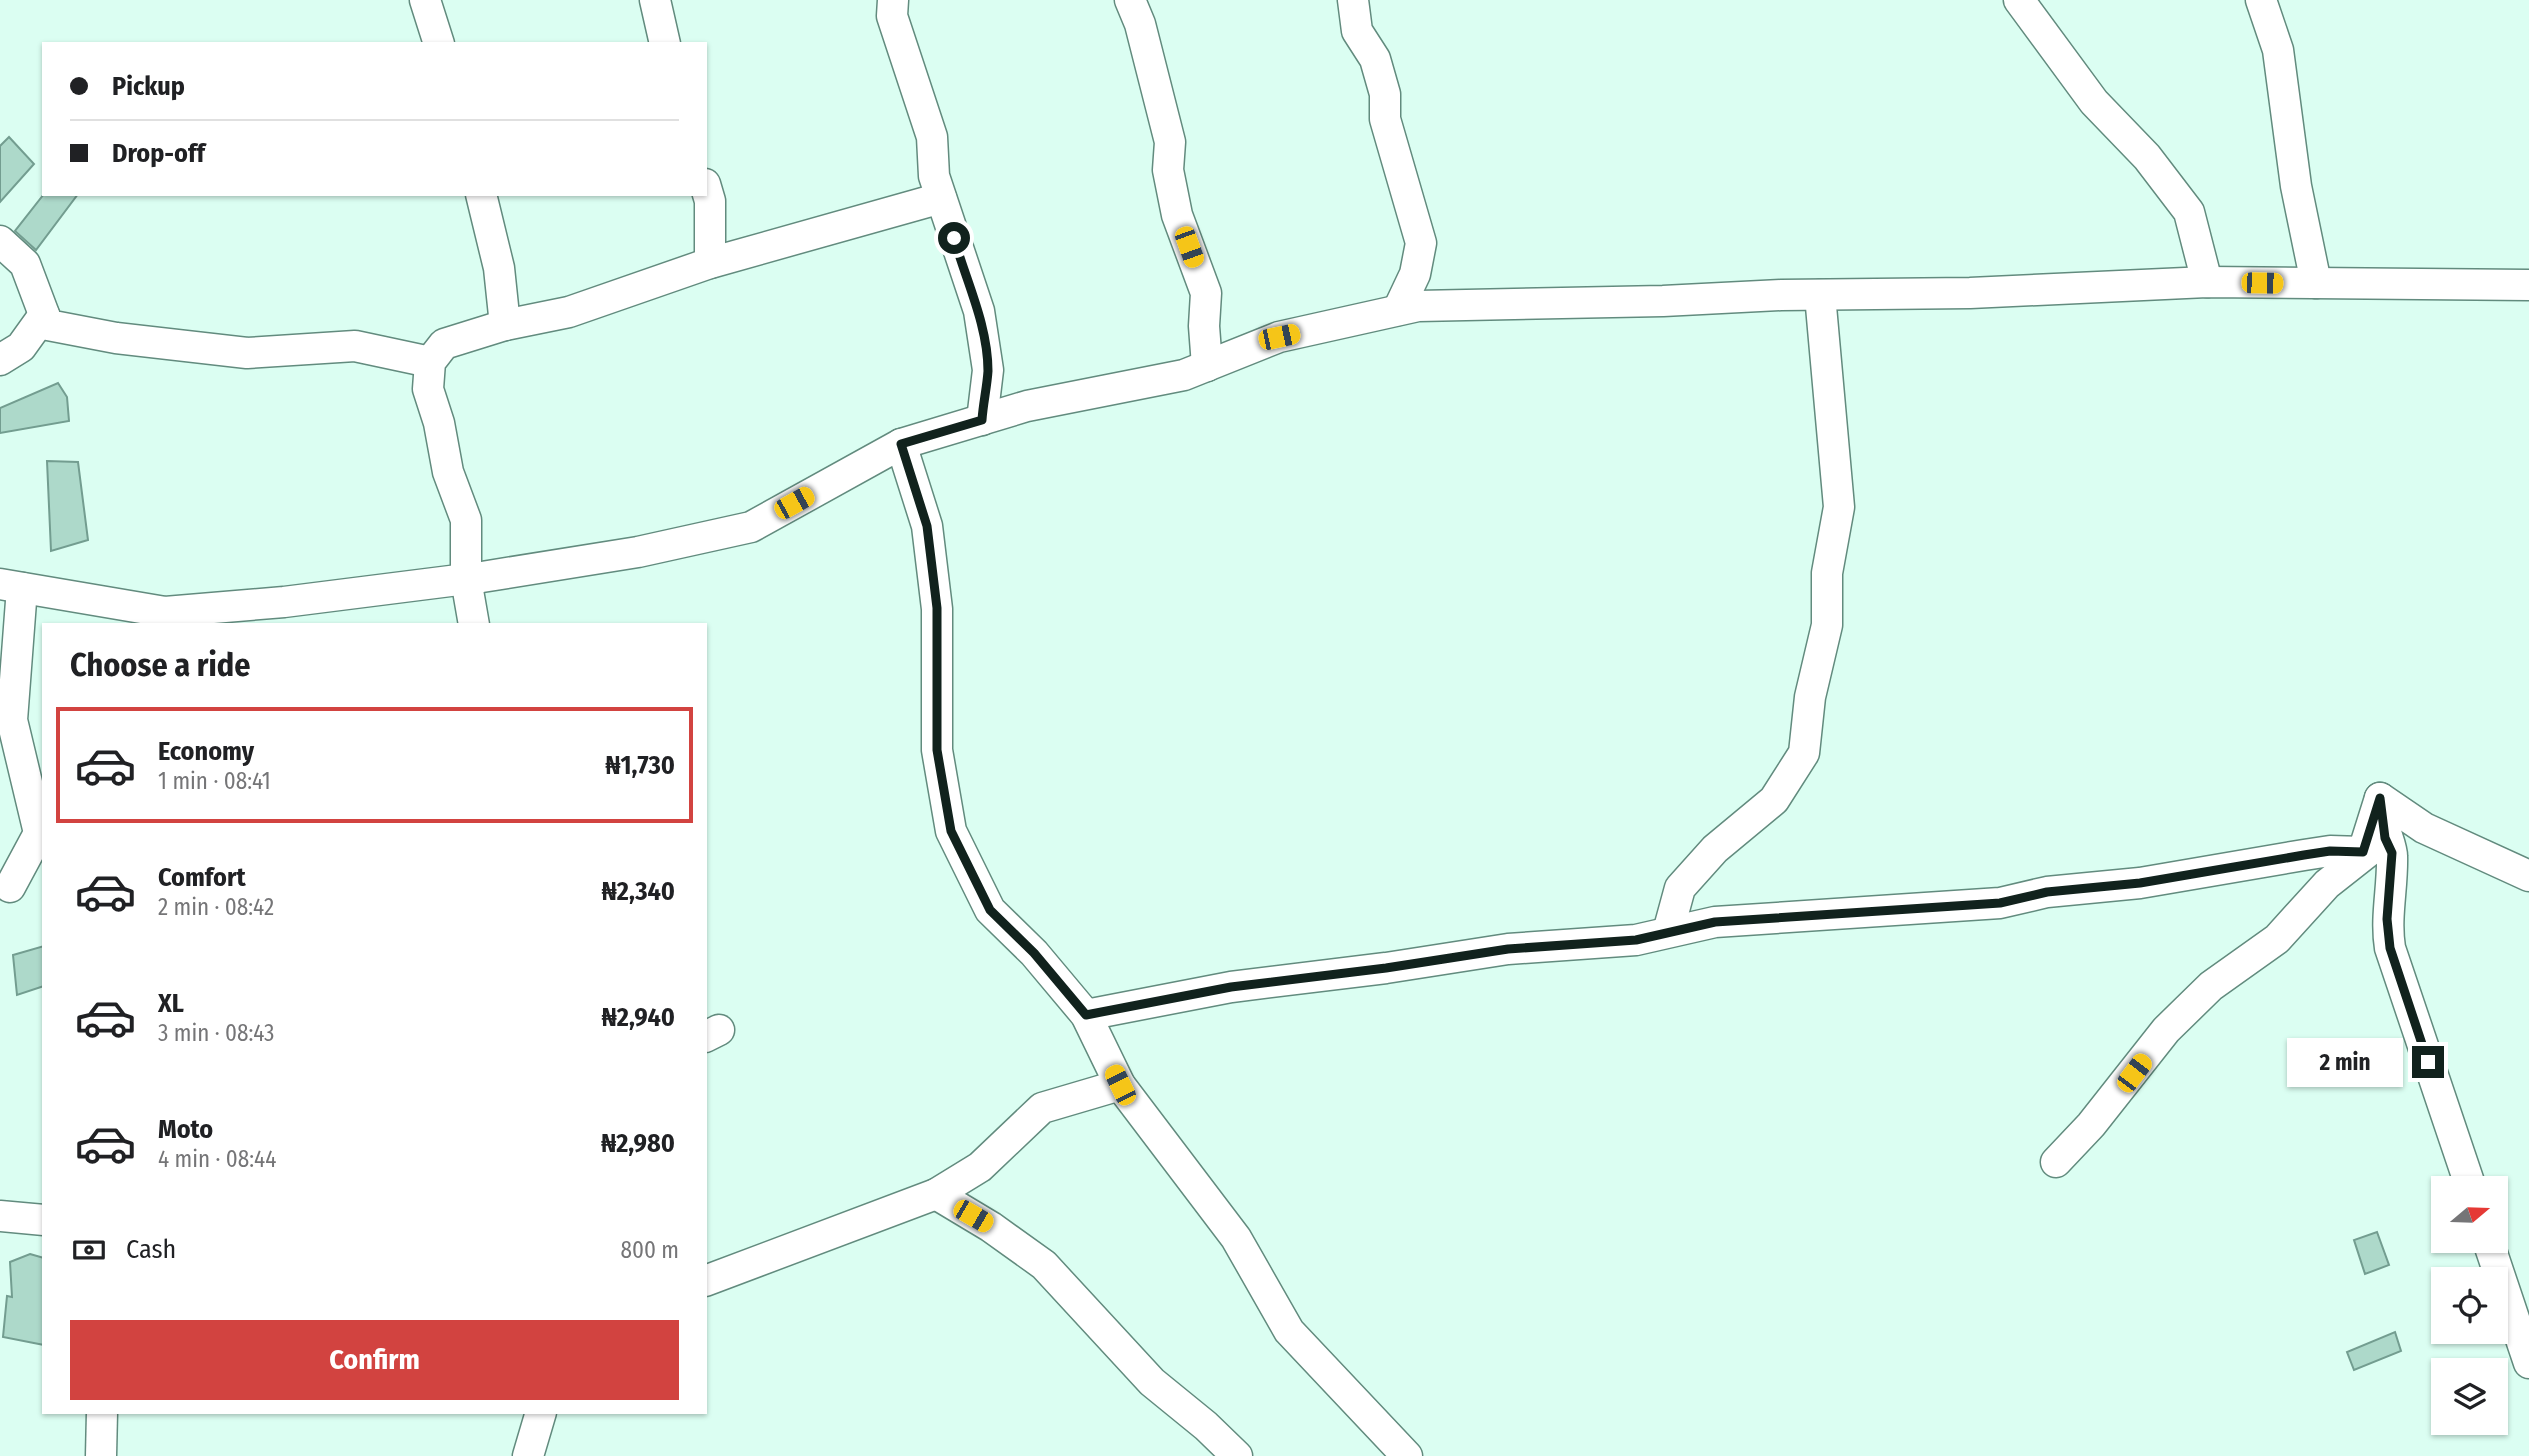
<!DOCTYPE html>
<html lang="en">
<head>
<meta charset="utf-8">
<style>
	:root { --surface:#fff; --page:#f6f6f6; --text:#202124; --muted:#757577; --line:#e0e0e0; --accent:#d24340 }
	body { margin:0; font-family:"Fira Sans Condensed",sans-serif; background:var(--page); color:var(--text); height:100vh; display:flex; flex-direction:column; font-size:26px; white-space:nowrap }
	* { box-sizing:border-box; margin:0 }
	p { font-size:23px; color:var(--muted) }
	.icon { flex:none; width:38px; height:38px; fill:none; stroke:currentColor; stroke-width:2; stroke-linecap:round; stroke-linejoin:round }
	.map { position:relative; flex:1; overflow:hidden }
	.sheet { position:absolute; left:42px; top:623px; width:665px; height:791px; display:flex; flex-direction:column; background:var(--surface); border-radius:0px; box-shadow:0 2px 5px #0004 }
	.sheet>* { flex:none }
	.banner { position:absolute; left:42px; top:42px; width:665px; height:154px; border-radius:0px; box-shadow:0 2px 5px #0004; display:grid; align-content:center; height:154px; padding:0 28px; background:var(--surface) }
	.needle { width:46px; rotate:71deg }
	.fabs { position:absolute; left:2431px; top:1176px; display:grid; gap:14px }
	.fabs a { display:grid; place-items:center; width:77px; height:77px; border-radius:0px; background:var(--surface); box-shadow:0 2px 5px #0004; font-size:35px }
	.end { position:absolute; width:32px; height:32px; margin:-16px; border:9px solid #11221d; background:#fff; box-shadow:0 0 0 4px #fff }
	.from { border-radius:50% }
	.bubble { position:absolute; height:49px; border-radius:0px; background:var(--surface); box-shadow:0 2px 5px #0004; font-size:23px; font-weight:700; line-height:49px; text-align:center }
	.car { position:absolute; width:21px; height:42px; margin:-21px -10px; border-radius:9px; box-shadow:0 0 5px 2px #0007; background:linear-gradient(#f5c518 24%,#345 0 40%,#f5c518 0 76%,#345 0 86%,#f5c518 0) }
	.banner b { display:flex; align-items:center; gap:24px; height:66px; font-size:26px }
	.banner b+b { border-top:2px solid var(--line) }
	.banner i { width:18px; height:18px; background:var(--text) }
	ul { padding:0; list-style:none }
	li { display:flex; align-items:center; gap:21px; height:116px; margin:0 14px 10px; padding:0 14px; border:4px solid transparent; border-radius:0px }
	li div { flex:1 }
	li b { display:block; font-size:26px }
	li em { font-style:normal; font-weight:700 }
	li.current { border-color:var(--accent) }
	li>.icon { width:63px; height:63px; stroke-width:1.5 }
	h2 { padding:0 28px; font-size:32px; line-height:84px }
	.pay { display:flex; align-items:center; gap:18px; height:77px; padding:0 28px; font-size:26px }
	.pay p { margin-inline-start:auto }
	.button { display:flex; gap:14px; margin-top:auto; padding:14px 28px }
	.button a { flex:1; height:80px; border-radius:0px; background:var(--accent); color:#fff; font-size:28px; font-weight:700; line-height:80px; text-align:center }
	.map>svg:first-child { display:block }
	.building { fill:#add9ca; stroke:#739d90; stroke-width:2 }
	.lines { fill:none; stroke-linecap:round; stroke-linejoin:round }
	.minor-casing { stroke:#628b7e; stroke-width:33 }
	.minor { stroke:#fff; stroke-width:30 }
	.route { stroke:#11221d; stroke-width:9 }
</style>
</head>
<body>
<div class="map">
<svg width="2529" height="1456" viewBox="0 0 2529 1456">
	<rect width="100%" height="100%" fill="#dbfef2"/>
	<!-- building -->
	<g class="building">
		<path d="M9 137 34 164 0 202V146Z"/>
		<path d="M44 194H78L36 250 15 231Z"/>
		<path d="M58 383 67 397 69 421 0 433V408Z"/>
		<path d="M47 461 78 462 88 540 51 551Z"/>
		<path d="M44 946V986L17 995 13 955Z"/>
		<path d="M2377 1232 2389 1265 2365 1274 2354 1240Z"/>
		<path d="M30 1254 44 1258V1345L3 1337 7 1296 12 1297 10 1262Z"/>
		<path d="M2395 1332 2401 1351 2354 1370 2347 1352Z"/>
	</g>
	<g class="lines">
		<!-- minor casing -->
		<g class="minor-casing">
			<g id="minor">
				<path d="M425 0 439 44"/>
				<path d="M655 0 665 44"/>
				<path d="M893 0 892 16 932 137 934 176 979 311 988 370 982 420"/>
				<path d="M1130 0 1140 24 1170 142 1168 170 1177 215 1206 293 1204 326 1207 366"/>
				<path d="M1353 0 1357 31 1375 59 1385 94V119L1421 243 1415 274 1398 310"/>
				<path d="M2019 0 2094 102 2147 157 2189 212 2207 282"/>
				<path d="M2261 0 2278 50 2296 186 2316 283"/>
				<path d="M705 184 710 201V263"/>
				<path d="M481 194 499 268 505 325"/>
				<path d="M0 241 25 264 48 325 116 338 247 353 355 346 430 362"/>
				<path d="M0 360 21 347 44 315"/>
				<path d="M901 444 927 526 937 609V750L951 831 990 910 1034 953 1086 1015 1120 1085 1236 1238 1289 1331 1407 1456"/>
				<path d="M0 584 165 612 284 602 482 577 638 552 751 527 901 444 1027 406 1184 375 1279 337 1418 306 1663 301 1781 295 1970 293 2207 282 2529 285"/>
				<path d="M474 625 466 579V520L448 472 439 423 428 389 430 362 444 344 505 325 569 312 710 263 941 198"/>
				<path d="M2380 798 2424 828 2529 876"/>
				<path d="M2383 819C2384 831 2392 846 2392 856 2393 887 2385 917 2390 948L2471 1188"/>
				<path d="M10 887 39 833 12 720 22 588"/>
				<path d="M1668 932 1680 888 1715 849 1774 800 1804 753 1810 697 1827 625V573L1839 507 1820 295"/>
				<path d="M1086 1015 1231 987 1386 968 1508 949 1636 940 1715 922 2000 903 2047 892 2140 883 2304 855 2330 851 2363 852 2380 798"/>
				<path d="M705 1037 719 1030"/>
				<path d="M2056 1162 2091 1125 2166 1030 2211 986 2277 939 2327 884 2374 847"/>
				<path d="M936 1194 991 1227 1044 1265 1152 1382 1206 1426 1237 1456"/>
				<path d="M0 1216 44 1220"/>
				<path d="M2488 1241 2529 1363"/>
				<path d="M705 1281 936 1194 980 1167 1042 1108 1120 1085"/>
				<path d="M101 1456 102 1412"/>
				<path d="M528 1456 541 1412"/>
			</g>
		</g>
		<!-- minor -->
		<use href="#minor" class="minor"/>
	</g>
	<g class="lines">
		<!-- route -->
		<path class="route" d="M954 238C966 281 988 325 988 371 987 387 983 404 982 420L901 444 927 526 937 608V750L951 831 990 910 1034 953 1086 1015 1231 987 1386 968 1508 949 1636 940 1715 922 2000 903 2047 892 2140 883 2304 855 2330 851 2363 852 2380 798 2385 838 2392 853 2387 919 2390 948 2428 1062"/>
	</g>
</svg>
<div class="fabs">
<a><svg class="needle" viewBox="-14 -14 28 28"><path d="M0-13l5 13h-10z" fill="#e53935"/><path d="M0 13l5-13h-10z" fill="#757577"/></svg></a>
<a><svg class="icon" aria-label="locate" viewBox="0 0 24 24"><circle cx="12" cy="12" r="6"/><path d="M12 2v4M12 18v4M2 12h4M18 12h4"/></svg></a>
<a><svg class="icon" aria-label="layers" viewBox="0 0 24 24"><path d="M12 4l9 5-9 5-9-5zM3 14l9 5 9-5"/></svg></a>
</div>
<i class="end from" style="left:954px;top:238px"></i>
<i class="end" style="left:2428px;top:1062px"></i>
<div class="bubble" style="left:2287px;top:1038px;width:116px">2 min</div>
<i class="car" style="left:1189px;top:247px;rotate:160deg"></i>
<i class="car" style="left:2262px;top:283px;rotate:91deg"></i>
<i class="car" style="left:1279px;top:337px;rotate:78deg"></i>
<i class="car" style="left:794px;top:503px;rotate:61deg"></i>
<i class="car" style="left:2134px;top:1073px;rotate:37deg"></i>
<i class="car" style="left:1120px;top:1085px;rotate:334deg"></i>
<i class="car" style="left:973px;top:1216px;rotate:120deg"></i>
<div class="banner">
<b><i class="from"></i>Pickup</b>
<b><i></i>Drop-off</b>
</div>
<section class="sheet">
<h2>Choose a ride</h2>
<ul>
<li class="current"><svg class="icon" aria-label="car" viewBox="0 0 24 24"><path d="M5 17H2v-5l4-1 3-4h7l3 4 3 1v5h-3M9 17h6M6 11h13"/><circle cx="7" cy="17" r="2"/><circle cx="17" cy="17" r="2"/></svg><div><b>Economy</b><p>1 min · 08:41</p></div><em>₦1,730</em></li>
<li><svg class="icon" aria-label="car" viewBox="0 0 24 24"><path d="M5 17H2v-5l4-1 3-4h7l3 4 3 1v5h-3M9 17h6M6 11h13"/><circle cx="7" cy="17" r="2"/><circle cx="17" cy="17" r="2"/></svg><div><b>Comfort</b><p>2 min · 08:42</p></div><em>₦2,340</em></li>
<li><svg class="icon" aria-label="car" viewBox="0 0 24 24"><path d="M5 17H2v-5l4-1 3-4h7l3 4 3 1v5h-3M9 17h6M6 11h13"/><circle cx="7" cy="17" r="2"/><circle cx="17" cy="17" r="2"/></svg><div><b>XL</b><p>3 min · 08:43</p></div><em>₦2,940</em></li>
<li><svg class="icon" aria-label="car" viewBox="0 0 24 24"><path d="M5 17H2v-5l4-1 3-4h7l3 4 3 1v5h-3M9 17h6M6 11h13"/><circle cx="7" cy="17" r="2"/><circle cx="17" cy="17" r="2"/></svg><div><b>Moto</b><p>4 min · 08:44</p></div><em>₦2,980</em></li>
</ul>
<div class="pay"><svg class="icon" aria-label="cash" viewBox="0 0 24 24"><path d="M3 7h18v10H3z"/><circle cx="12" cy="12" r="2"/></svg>Cash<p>800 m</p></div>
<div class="button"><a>Confirm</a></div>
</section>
</div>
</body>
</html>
